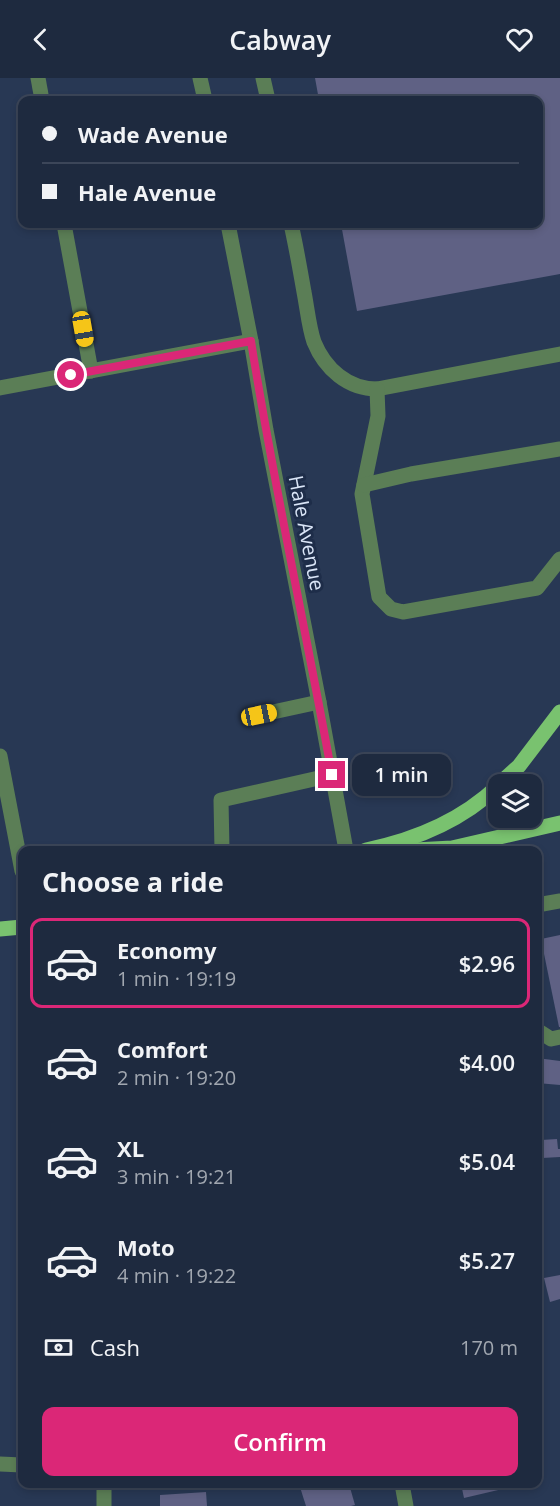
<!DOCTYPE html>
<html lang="en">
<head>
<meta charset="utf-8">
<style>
	:root { --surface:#1e2a3f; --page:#263246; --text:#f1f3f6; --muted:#a1a7b0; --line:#3c4659; --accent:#db2777 }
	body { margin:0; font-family:"Open Sans",sans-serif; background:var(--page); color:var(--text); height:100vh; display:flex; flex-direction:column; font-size:22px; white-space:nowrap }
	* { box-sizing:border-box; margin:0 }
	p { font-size:20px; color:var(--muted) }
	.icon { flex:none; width:33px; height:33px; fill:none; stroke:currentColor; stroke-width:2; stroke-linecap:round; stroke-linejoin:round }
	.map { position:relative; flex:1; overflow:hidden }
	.details { position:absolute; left:18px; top:768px; width:524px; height:642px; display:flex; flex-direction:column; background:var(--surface); border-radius:12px; box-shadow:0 3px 9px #0003,0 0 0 2px var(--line) }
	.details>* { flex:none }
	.hud { position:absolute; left:18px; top:18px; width:525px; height:132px; border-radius:12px; box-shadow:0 3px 9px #0003,0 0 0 2px var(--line); display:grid; align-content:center; height:132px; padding:0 24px; background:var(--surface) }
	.fabs { position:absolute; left:488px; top:696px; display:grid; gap:12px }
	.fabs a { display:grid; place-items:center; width:54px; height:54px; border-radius:12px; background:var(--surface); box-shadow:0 3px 9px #0003,0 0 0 2px var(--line); font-size:30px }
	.end { position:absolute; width:27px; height:27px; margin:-14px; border:8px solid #db2777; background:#fff; box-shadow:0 0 0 3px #fff }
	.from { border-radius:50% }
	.bubble { position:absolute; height:42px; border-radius:12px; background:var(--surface); box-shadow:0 3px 9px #0003,0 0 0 2px var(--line); font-size:20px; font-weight:600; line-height:42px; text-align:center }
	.car { position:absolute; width:18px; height:36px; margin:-18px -9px; border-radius:8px; box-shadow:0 0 4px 2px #0007; background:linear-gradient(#f5c518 24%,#345 0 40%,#f5c518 0 76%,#345 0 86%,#f5c518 0) }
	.hud b { display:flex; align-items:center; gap:21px; height:57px; font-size:22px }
	.hud b+b { border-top:2px solid var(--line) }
	.hud i { width:15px; height:15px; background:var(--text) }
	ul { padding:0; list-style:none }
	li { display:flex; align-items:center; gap:18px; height:90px; margin:0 12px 9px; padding:0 12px; border:3px solid transparent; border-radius:12px }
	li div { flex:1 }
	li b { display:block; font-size:22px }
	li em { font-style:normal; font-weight:600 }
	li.current { border-color:var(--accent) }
	li>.icon { width:54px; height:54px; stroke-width:1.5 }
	h2 { padding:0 24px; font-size:27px; line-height:72px }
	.pay { display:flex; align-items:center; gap:15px; height:66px; padding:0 24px; font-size:22px }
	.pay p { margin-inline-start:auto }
	.action { display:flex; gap:12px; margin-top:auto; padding:12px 24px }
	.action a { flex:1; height:69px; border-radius:12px; background:var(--accent); color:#fff; font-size:24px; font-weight:600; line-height:69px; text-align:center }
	header { display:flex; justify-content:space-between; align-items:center; height:78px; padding:0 24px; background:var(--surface); font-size:27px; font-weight:600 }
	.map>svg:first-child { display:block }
	.building { fill:#5f6184 }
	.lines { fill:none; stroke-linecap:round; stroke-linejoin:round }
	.minor { stroke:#5b7e56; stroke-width:15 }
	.major { stroke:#79c26f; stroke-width:15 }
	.route { stroke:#db2777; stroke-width:8 }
	.labels { text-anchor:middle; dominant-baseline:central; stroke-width:6; stroke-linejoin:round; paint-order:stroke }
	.street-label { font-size:20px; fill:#dae5f7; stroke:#1e2d49 }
</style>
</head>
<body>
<header><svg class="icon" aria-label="back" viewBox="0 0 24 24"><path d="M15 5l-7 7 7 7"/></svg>Cabway<svg class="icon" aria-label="heart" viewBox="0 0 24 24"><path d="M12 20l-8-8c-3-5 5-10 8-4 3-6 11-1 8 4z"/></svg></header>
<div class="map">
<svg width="560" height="1428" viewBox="0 0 560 1428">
	<rect width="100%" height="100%" fill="#283854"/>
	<!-- building -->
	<g class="building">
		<path d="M315 0H560V196L357 233 341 146H538V22H319Z"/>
		<path d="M560 857V949H559L541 861Z"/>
		<path d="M537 980 560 983V1007L537 1005Z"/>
		<path d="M557 1061 558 1071H560V1079L542 1080 541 1062Z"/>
		<path d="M560 1197V1221L550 1224 544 1200Z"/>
		<path d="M299 1406H349L355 1427 351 1428H306Z"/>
		<path d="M461 1406H514L515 1408 464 1420Z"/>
		<path d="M206 1414 207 1428H160V1417Z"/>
	</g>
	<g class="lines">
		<!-- minor -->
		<g class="minor">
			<path d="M38 0 42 22"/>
			<path d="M200 0 205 22"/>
			<path d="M263 0 268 22"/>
			<path d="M64 146 91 293"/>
			<path d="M228 146 251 263 266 352 319 624 346 772"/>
			<path d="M291 146C296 168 300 191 304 214 307 229 309 250 314 264 325 291 348 311 377 311L560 276"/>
			<path d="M0 310 251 263"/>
			<path d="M377 311 378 338 362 416 379 519 391 531 403 534 537 510 560 481"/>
			<path d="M364 407 411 396 560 371"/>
			<path d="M259 637 319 624"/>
			<path d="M0 678 22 793"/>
			<path d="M222 772 221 722 332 697"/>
			<path d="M537 827 560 823"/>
			<path d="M537 952 551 961 560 959"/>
			<path d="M0 1386 22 1387"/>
			<path d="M402 1406 406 1428"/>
			<path d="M104 1428V1406"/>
		</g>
		<!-- major -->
		<g class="major">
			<path d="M499 706 519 688 560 634"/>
			<path d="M366 772C415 762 461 743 498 708"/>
			<path d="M415 772 452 770 560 745"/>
			<path d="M0 851 22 849"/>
		</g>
	</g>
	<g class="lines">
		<!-- route -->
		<path class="route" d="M71 297 251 263C274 409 306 552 332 697"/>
	</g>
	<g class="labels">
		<!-- street labels -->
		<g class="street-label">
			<text transform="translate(307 455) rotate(79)">Hale Avenue</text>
		</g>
	</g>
</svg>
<div class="fabs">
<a><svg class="icon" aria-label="layers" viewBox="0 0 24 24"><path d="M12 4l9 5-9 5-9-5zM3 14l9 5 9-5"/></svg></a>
</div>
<i class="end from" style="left:71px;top:297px"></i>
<i class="end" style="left:332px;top:697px"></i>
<div class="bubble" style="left:352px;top:676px;width:99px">1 min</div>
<i class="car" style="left:83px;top:251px;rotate:170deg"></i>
<i class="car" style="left:259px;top:637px;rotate:78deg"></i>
<div class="hud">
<b><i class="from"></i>Wade Avenue</b>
<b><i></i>Hale Avenue</b>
</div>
<section class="details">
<h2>Choose a ride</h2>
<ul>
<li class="current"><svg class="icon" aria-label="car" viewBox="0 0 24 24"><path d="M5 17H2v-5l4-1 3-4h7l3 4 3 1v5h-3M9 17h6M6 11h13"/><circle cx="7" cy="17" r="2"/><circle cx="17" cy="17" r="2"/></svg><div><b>Economy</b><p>1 min · 19:19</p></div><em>$2.96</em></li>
<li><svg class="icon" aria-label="car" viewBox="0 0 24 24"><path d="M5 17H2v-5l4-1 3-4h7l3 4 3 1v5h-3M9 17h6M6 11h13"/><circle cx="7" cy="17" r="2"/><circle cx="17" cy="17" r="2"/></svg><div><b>Comfort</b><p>2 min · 19:20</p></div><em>$4.00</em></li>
<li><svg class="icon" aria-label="car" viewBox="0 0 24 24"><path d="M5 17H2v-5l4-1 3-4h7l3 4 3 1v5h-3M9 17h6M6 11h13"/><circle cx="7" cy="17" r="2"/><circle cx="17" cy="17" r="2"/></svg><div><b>XL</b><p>3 min · 19:21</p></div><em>$5.04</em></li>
<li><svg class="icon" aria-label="car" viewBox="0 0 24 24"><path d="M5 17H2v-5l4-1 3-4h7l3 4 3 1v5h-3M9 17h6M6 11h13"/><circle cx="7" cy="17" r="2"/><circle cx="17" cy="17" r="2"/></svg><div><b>Moto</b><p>4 min · 19:22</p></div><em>$5.27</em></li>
</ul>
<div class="pay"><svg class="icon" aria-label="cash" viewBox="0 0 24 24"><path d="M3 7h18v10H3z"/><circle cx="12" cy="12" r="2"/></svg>Cash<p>170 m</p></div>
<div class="action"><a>Confirm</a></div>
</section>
</div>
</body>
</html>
